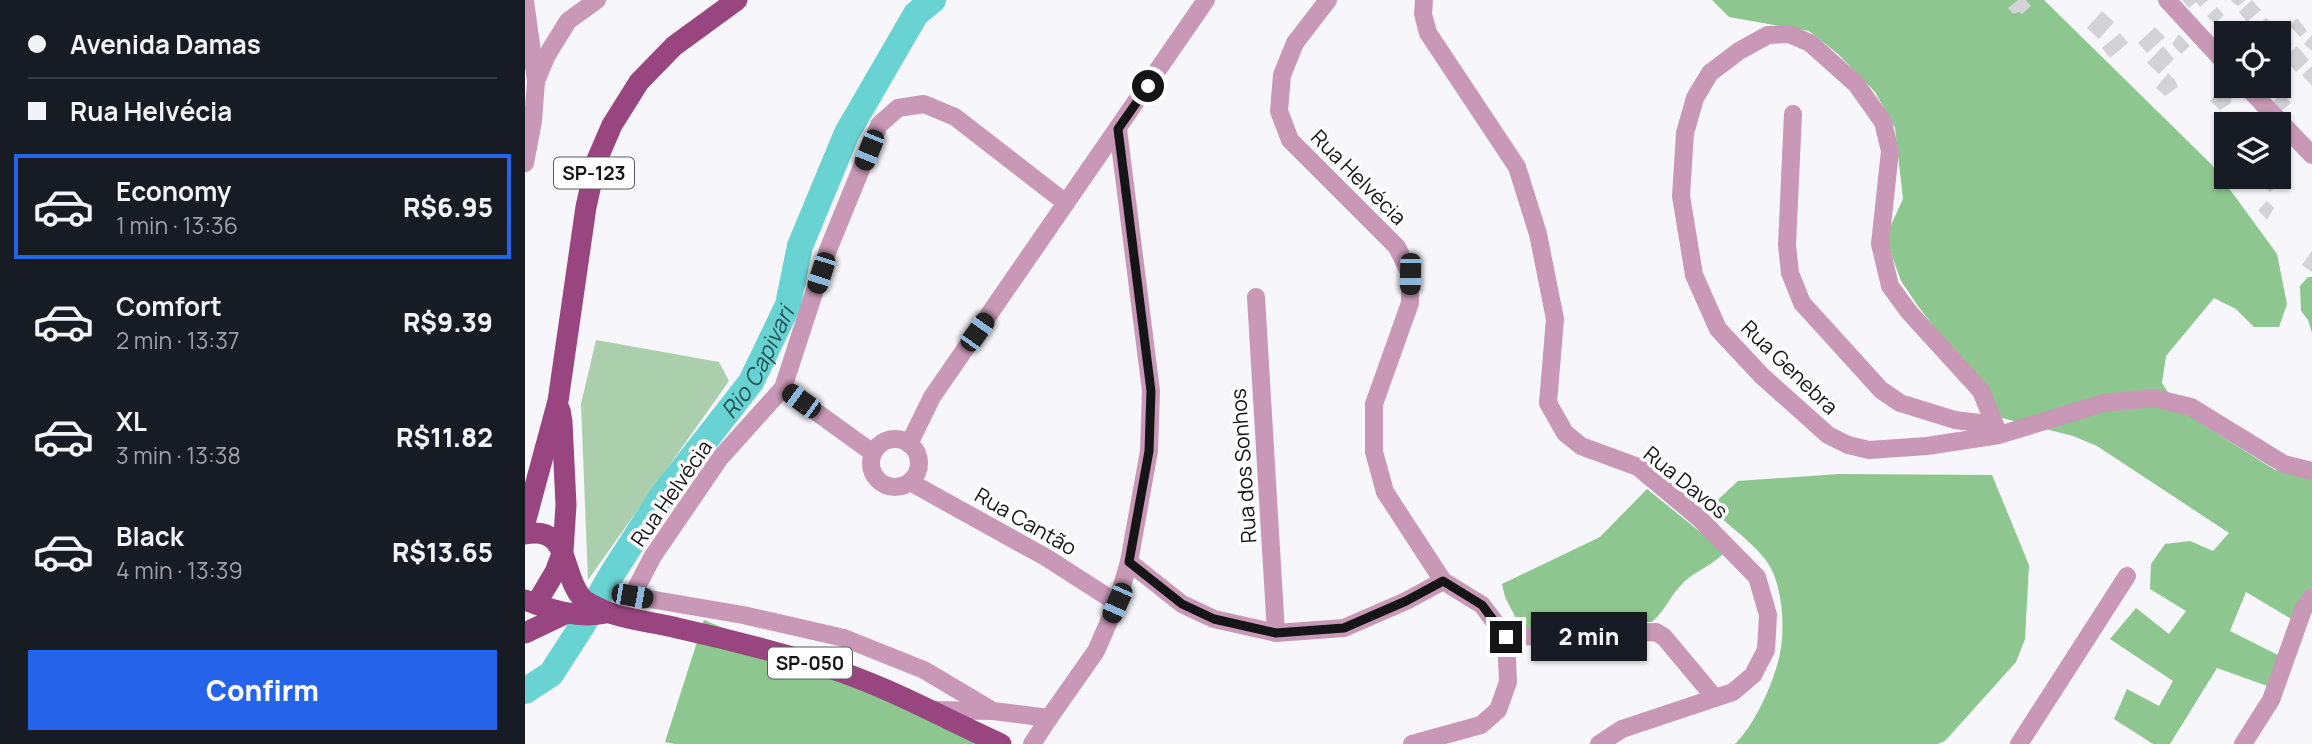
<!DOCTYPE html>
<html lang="en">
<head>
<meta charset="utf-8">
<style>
	:root { --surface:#171b24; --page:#20242c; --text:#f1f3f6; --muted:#9ea1a6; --line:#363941; --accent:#2563eb }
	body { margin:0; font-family:Manrope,sans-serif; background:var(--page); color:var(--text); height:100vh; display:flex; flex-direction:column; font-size:26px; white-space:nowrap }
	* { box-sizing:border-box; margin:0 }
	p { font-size:23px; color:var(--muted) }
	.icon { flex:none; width:38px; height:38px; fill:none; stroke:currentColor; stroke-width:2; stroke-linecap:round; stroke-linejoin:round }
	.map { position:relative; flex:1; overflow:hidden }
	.drawer { display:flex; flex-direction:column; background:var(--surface); width:525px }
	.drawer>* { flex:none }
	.guide { display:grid; align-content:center; height:154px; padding:0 28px; background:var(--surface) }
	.buttons { position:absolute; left:1689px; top:21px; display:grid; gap:14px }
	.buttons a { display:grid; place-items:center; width:77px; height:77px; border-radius:0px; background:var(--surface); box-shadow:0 2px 5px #0004; font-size:35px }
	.end { position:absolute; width:32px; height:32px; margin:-16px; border:9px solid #151517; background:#fff; box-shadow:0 0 0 4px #fff }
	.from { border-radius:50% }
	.bubble { position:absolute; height:49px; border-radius:0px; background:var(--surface); box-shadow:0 2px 5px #0004; font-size:23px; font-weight:800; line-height:49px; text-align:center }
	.car { position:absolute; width:21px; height:42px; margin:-21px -10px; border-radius:9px; box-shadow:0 0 5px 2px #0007; background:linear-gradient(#222 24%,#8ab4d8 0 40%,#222 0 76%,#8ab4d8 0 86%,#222 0) }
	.guide b { display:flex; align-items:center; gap:24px; height:66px; font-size:26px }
	.guide b+b { border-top:2px solid var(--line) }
	.guide i { width:18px; height:18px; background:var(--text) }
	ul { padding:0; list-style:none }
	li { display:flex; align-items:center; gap:21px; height:105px; margin:0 14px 10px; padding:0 14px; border:4px solid transparent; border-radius:0px }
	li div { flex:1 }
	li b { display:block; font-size:26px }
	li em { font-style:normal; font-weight:800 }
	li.selected { border-color:var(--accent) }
	li>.icon { width:63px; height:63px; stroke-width:1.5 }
	.action { display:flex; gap:14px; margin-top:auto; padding:14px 28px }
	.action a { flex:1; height:80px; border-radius:0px; background:var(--accent); color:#fff; font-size:28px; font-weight:800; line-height:80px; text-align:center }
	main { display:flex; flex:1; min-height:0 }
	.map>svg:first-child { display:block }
	.green { fill:#abceac }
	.forest { fill:#8dc68f }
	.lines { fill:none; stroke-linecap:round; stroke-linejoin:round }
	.river { stroke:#69d2d3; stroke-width:26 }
	.building { fill:#d2d2d7 }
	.street { stroke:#c898b6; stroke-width:18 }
	.primary { stroke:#994580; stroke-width:21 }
	.route { stroke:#151517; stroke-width:9 }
	.labels { text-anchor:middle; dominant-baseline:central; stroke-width:7; stroke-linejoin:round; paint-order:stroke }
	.shield { fill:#fff; stroke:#5b5b5d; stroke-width:2 }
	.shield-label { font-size:19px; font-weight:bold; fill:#151517 }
	.street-label { font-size:21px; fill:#151517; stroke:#fff }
	.water-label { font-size:23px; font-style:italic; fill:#255455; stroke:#fff }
</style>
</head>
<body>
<main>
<section class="drawer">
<div class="guide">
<b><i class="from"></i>Avenida Damas</b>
<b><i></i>Rua Helvécia</b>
</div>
<ul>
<li class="selected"><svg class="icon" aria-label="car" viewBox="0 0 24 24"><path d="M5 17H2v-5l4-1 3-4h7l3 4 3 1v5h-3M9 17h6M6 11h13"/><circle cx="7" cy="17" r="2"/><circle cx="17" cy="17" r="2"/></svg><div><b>Economy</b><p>1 min · 13:36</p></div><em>R$6.95</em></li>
<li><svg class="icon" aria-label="car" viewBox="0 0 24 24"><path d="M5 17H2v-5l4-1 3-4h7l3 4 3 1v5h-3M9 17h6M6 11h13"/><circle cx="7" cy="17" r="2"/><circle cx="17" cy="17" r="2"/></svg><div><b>Comfort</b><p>2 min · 13:37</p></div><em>R$9.39</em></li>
<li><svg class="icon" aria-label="car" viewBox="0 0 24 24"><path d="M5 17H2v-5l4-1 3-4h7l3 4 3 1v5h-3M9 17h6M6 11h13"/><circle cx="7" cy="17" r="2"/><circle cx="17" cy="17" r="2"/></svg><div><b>XL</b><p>3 min · 13:38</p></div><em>R$11.82</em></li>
<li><svg class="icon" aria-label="car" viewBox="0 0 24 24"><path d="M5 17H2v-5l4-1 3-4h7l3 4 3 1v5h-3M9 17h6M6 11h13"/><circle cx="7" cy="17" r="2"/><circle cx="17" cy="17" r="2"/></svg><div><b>Black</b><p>4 min · 13:39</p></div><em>R$13.65</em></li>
</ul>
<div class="action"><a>Confirm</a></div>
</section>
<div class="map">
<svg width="1787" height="744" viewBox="0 0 1787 744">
	<rect width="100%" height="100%" fill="#f6f6fb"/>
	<!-- green -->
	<path class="green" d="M71 340 194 362 204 381 63 580 56 404Z"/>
	<!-- forest -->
	<g class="forest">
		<path d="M1187 0H1519L1687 165 1752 254 1762 304 1754 327H1729L1711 309 1689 298 1641 356 1637 383 1655 410 1750 470 1787 479V591L1768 620 1721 592 1705 631 1753 655 1748 688 1692 668 1645 744H1628L1589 719 1602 689 1634 706 1648 681 1585 639 1611 608 1644 634 1661 611 1625 589 1626 564 1640 544 1665 541 1688 551 1704 533 1572 446 1548 436 1473 417 1425 348 1393 306 1376 281 1368 259 1361 236 1378 199 1370 128 1350 92 1313 54 1284 31 1204 17Z"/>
		<path d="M1783 277H1787V333L1783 320 1776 311 1775 286Z"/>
		<path d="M1315 474 1467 475 1504 565 1500 639 1491 662 1420 741 1413 744H1210C1229 726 1248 684 1254 658 1261 631 1258 581 1240 559 1225 540 1202 524 1184 508L1213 481Z"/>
		<path d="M1122 489 1200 552C1188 565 1172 570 1159 582 1146 594 1140 611 1127 622L1038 624 997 630 980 597 977 584 1075 537Z"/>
		<path d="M179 620 479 744H150L140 742Z"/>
	</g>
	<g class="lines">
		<!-- river -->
		<path class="river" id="s1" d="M0 691 26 674 57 626 87 574 137 496 226 382 263 305 275 246 322 133 391 14 408 0"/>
	</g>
	<!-- building -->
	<g class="building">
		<path d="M1493 0H1501L1506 6 1497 14 1494 12 1488 14 1483 8Z"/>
		<path d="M1657 0H1683L1675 7 1671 2 1664 8Z"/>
		<path d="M1707 0H1721L1713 6 1706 1Z"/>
		<path d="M1727 0 1736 10 1722 22 1714 12Z"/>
		<path d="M1692 7 1699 15 1689 24 1682 16Z"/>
		<path d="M1577 11 1589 22 1574 39 1562 28Z"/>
		<path d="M1741 18 1751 27 1744 33H1733L1729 30Z"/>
		<path d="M1772 18 1782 31 1775 37 1764 25Z"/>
		<path d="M1630 27 1640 37 1622 53 1613 43Z"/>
		<path d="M1756 32 1767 44 1756 55 1754 53V35Z"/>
		<path d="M1595 33 1603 43 1585 58 1577 48Z"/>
		<path d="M1654 34 1665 46 1656 54 1647 44Z"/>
		<path d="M1787 35V51L1779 44Z"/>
		<path d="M1638 46 1649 59 1634 74 1622 63Z"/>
		<path d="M1772 46 1784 60 1771 72 1759 58Z"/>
		<path d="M1787 66V86L1777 75Z"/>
		<path d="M1754 68 1762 78 1746 95 1736 86H1754Z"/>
		<path d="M1643 73 1650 80 1653 87 1640 96 1631 88Z"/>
		<path d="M1695 89 1707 95 1706 103 1695 110 1685 101Z"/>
		<path d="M1758 93 1766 103 1753 114 1745 104Z"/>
		<path d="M1708 177H1723L1716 184Z"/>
		<path d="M1730 177H1754L1756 182 1745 192Z"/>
		<path d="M1742 201 1749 208 1742 220 1733 210Z"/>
		<path d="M1787 251V272L1777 265Z"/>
	</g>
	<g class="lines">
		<!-- street -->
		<g class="street">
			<path d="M803 0 770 43 757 75 754 111 765 140 872 247 885 274V303L849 404V452L860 492 918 581 957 605 981 637 983 682 973 710 956 725 887 744"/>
			<path d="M899 0 898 14 903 33 992 167 1013 234 1030 319 1023 403 1040 433 1056 446 1113 467 1174 518 1232 577 1243 615 1241 650 1228 675 1208 692 1097 729 1074 744"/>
			<path d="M1642 0 1701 64"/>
			<path d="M0 1 11 81 8 121 0 163"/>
			<path d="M11 81 22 55 43 21 72 0"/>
			<path d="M1721 86 1787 155"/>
			<path d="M1268 114 1262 245 1265 273 1277 303 1356 390 1375 403 1430 420 1470 425"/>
			<path d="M731 297 751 633"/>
			<path d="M258 388 348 453"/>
			<path d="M1474 435 1456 391 1384 312 1365 286 1355 244 1365 151 1358 122 1331 84 1285 43 1264 34 1243 35 1214 51 1185 73 1170 98 1160 133 1156 196 1169 275 1193 329 1237 376 1303 435 1323 445 1344 450 1402 446 1474 435 1579 403 1629 398 1666 407 1759 464 1787 471"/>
			<circle cx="370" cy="463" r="24"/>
			<path d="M384 444 407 397 681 0"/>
			<path d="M385 482 522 558 592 603"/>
			<path d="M604 562 657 604 689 619 751 633 819 628 881 601 918 581"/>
			<path d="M981 637 1131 632 1139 637 1190 698"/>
			<path d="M406 710 468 711 524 718 571 651 592 603 604 562 624 451 626 391 593 129"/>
			<path d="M468 711 399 670 319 638 218 615 107 596 128 556 195 458 258 388 303 250 354 125 373 108 399 104 430 117 541 203"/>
			<path d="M507 744 524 718"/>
			<path d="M1494 744 1602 576"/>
			<path d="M1718 744 1746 700 1778 610 1787 597"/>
		</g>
		<!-- primary -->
		<g class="primary">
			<path d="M0 523 33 401 61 207 71 162 87 125 114 82 149 46 212 0"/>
			<path d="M0 534C46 525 36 575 57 598 63 604 72 607 80 611 101 620 129 622 152 628 202 639 252 652 301 667 362 686 418 718 476 744"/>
			<path d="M0 600C26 610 53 619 81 613"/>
			<path d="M11 604 30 572 38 551 41 505 37 422 35 410"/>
			<path d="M0 633 42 613"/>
		</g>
	</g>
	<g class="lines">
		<!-- route -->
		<path class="route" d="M623 86 593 129 626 391 624 451 604 562 657 604 689 619 751 633 819 628 881 601 918 581 957 605 981 637"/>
	</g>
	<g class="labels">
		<!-- shield labels -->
		<g class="shield">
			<rect x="29" y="157.5" width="80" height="31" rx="5"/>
			<rect x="243" y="647.5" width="84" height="31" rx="5"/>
		</g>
		<g class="shield-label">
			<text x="69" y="173">SP-123</text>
			<text x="285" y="663">SP-050</text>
		</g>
		<!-- street labels -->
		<g class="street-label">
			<text transform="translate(834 177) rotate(45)">Rua Helvécia</text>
			<text transform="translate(1265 367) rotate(44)">Rua Genebra</text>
			<text transform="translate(718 466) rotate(-94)">Rua dos Sonhos</text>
			<text transform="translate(1161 482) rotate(39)">Rua Davos</text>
			<text transform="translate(146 493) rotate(-55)">Rua Helvécia</text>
			<text transform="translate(501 521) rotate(30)">Rua Cantão</text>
		</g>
		<!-- water labels -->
		<g class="water-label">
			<text stroke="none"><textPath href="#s1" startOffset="406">Rio Capivari</textPath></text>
		</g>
	</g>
</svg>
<div class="buttons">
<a><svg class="icon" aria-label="locate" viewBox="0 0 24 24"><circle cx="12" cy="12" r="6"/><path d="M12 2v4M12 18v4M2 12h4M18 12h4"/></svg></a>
<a><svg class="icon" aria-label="layers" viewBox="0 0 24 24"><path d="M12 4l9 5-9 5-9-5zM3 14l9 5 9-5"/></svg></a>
</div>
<i class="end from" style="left:623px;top:86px"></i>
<i class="end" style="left:981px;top:637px"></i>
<div class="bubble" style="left:1006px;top:612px;width:116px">2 min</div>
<i class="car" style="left:344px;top:150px;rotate:202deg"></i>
<i class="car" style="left:296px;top:273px;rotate:198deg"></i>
<i class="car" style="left:885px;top:274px;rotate:181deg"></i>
<i class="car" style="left:452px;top:332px;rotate:35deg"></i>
<i class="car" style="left:276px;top:401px;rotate:306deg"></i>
<i class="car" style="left:107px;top:596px;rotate:100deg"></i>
<i class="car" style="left:592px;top:603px;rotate:204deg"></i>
</div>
</main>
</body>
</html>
